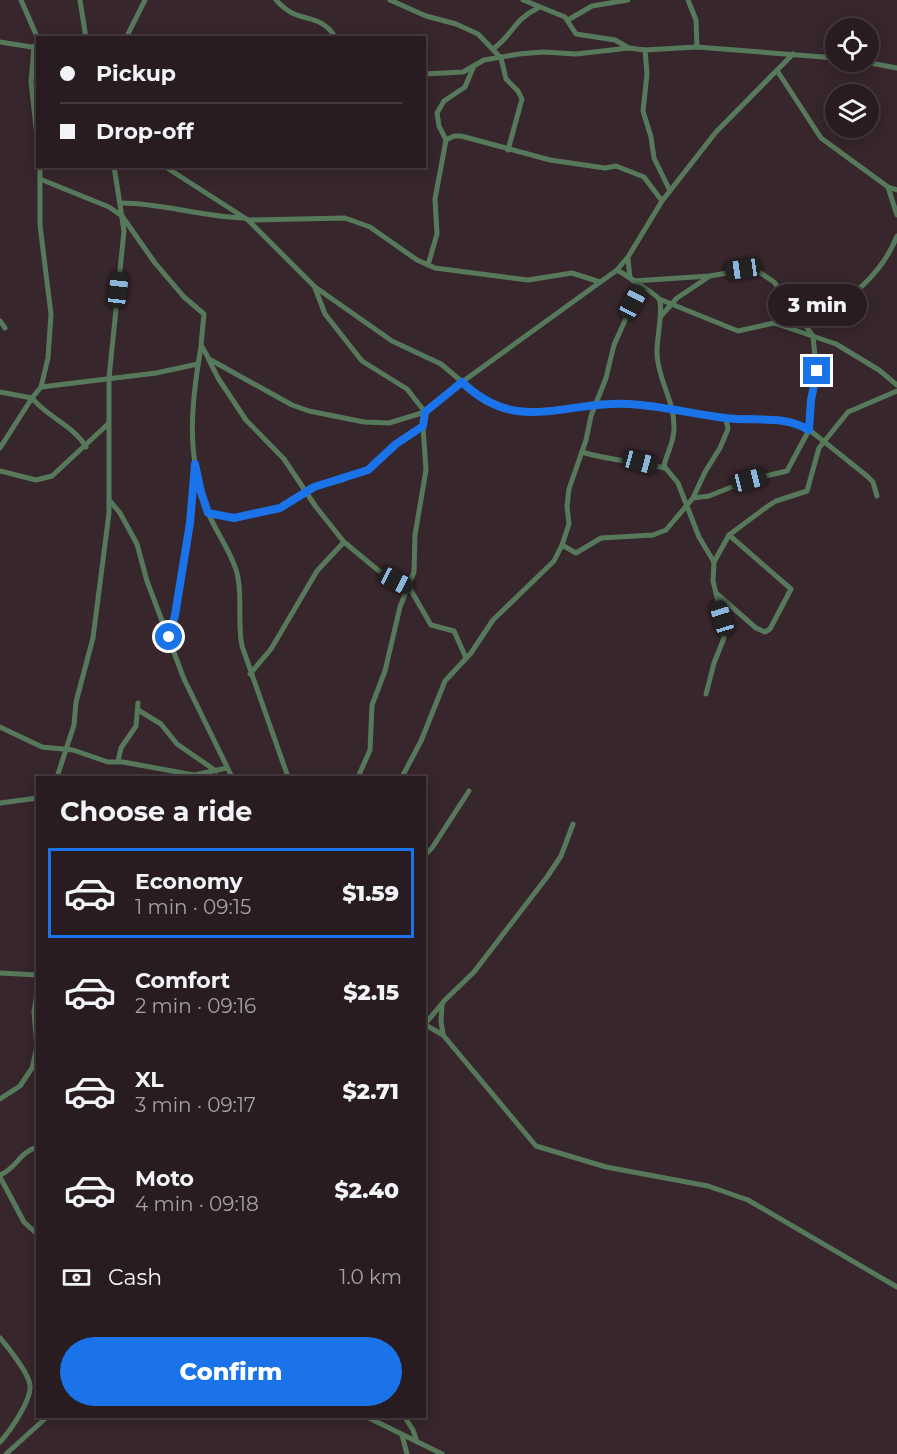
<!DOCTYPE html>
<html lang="en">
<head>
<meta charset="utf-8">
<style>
	:root { --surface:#291c21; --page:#31252a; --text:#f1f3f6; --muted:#a5a1a5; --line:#453a3f; --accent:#1a73e8 }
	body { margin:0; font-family:Montserrat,sans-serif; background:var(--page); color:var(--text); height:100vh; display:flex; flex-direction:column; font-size:22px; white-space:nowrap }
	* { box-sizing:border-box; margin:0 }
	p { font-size:20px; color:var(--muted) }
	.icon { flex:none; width:33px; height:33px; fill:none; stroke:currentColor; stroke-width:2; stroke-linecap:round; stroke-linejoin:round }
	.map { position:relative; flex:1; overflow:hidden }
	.side { position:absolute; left:36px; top:776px; width:390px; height:642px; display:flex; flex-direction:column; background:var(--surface); border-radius:0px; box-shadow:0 3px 15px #0003,0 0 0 2px var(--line) }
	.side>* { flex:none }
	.guide { position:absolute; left:36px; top:36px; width:390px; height:132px; border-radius:0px; box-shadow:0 3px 15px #0003,0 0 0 2px var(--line); display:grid; align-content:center; height:132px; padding:0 24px; background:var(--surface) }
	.tools { position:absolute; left:825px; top:18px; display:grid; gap:12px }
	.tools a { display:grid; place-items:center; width:54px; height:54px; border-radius:50%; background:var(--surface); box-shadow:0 3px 15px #0003,0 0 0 2px var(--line); font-size:30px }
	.end { position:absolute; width:27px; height:27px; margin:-14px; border:8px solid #1a73e8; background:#fff; box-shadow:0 0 0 3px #fff }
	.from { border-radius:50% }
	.bubble { position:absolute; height:42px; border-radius:21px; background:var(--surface); box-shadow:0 3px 15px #0003,0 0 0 2px var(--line); font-size:20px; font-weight:800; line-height:42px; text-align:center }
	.car { position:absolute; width:18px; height:36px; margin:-18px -9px; border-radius:8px; box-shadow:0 0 4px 2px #0007; background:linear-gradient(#222 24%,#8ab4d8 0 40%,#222 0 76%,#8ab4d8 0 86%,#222 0) }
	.guide b { display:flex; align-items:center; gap:21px; height:57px; font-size:22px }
	.guide b+b { border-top:2px solid var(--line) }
	.guide i { width:15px; height:15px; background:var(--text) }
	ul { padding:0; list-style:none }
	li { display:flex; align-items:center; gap:18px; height:90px; margin:0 12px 9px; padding:0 12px; border:3px solid transparent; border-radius:0px }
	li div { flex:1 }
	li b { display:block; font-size:22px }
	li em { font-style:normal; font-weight:800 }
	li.on { border-color:var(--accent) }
	li>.icon { width:54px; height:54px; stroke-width:1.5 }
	h2 { padding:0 24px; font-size:27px; line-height:72px }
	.pay { display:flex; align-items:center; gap:15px; height:66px; padding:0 24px; font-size:22px }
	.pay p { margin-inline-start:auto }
	.action { display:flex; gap:12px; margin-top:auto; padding:12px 24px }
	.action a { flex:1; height:69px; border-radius:36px; background:var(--accent); color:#fff; font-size:24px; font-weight:800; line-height:69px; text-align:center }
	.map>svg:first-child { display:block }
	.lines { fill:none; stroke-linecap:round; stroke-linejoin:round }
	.street { stroke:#57795b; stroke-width:5 }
	.route { stroke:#1a73e8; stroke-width:8 }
</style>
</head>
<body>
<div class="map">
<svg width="897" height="1454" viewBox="0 0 897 1454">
	<rect width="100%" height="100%" fill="#37262c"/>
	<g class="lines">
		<!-- street -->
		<g class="street">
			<path d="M21 0 38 39"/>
			<path d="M80 0 86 38"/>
			<path d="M276 0C298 26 319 10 336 38"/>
			<path d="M390 0 426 16 456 24 478 34 501 58 506 79 518 91 522 99 508 150"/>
			<path d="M523 0 565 17 576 34 615 40 629 48"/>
			<path d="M688 0 696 20 697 47"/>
			<path d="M568 20 592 6 628 0"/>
			<path d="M126 38 145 0"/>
			<path d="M0 42 38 48"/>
			<path d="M34 46 31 82 38 145"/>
			<path d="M493 49C514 34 513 20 538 8"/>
			<path d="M645 50 647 74 643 111 651 137 654 158 670 191"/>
			<path d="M865 62 897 68"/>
			<path d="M778 72 821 138 888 187 897 215"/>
			<path d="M424 74 463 72 484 60 519 54 543 52 576 54 629 48 645 50 697 47 836 58"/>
			<path d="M446 140 454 136H461L550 160 605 168 616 166 644 177 662 201"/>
			<path d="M40 166V225L51 314 48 358 41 387"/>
			<path d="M164 166 248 220 315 287 392 341 441 364 486 402 517 412 579 408 596 403 631 404 673 409 726 419 751 418 782 421 807 428 867 476 873 482 877 496"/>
			<path d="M40 179 109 207 122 216 155 263 184 297 204 314 201 345 209 359 292 405 309 411 364 422 389 423 425 412 462 382 617 270 628 257 662 201 716 132 793 54"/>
			<path d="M888 187 897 190"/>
			<path d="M121 203C163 203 202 217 244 218"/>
			<path d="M248 220 345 218 370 227 417 260 435 268 528 280 572 273 600 282"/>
			<path d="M628 259 630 278"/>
			<path d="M428 265 437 234 435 199 446 140 439 126 437 113 444 101 465 87 473 68"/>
			<path d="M617 270C624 274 657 295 659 299 664 310 656 340 657 354 658 380 674 400 674 426 675 441 667 452 664 466L678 483 699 537 714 562 713 581 722 618 724 638 714 663 706 694"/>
			<path d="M633 281 710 276 749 269 759 272 774 282 813 336 817 377 811 400 809 430 787 471 749 480 709 496 693 498"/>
			<path d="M315 288 325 314 362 361 407 389 425 412 423 426 426 470 415 535 414 572 400 607 385 671 372 705 370 750 358 777"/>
			<path d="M659 299 738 331 774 323 836 344 879 370 897 385"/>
			<path d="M661 316 677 298 710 276"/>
			<path d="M0 321 5 328"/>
			<path d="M806 326C814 319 827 297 834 294 838 293 845 296 849 297 869 282 888 260 897 236"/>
			<path d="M201 347C191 404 186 455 207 510 215 531 231 551 237 573 243 595 237 622 242 646L288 777"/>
			<path d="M209 360 218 378 246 420 284 459 316 507 344 542 379 571 409 587 431 625 454 631 466 658"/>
			<path d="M0 392 32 398 41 387 156 373 198 364"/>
			<path d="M0 448 32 398C47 417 74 426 86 447"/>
			<path d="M582 452C610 461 637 461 665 468"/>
			<path d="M0 471 36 480 52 476 108 424"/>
			<path d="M110 501 120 513 137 544 147 581 184 679 232 777"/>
			<path d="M208 513 234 517 280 508 314 487 342 480 368 470 396 444 423 426"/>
			<path d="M562 545 576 553 601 538 653 535 666 530 693 498 705 472 720 448 728 429 726 419"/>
			<path d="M714 562 729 535 768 506 776 501 807 491 819 448 848 412 897 391"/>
			<path d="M716 593 756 628 765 632 770 629 791 589 729 535"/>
			<path d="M169 637 175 615 190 523 194 472"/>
			<path d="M250 674 271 649 317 571 344 542"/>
			<path d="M138 710 161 724 177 744 216 771"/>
			<path d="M0 727 42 747 73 750 108 762H123L194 775 227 768"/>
			<path d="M118 761 121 748 136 726 138 703"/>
			<path d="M57 777 74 725 76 702 93 638 109 513V378L124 231 114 166"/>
			<path d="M402 777 421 741 445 681 471 653 493 620 554 561 562 545 569 524 567 506 569 489 586 440 591 416 606 378 614 345 640 287"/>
			<path d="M0 803 38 798"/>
			<path d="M424 856 432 848 469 791"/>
			<path d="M0 973 38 975"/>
			<path d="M442 1005 441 1022 443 1034"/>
			<path d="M424 1024 443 1035 536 1146 606 1167 708 1186 748 1200 897 1287"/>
			<path d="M425 1024 445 1000 474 972 547 877 561 856 573 824"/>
			<path d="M0 1099 20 1086 32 1068 37 1047 34 1012 38 987"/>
			<path d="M0 1175C16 1169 20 1151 38 1147"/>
			<path d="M0 1177 24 1222 38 1235"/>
			<path d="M0 1338C8 1347 29 1374 30 1385 32 1400 10 1431 0 1442"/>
			<path d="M365 1416 442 1454"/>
			<path d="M404 1416 413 1430 417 1442"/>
			<path d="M402 1435 407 1454"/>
			<path d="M6 1454 48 1416"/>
		</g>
	</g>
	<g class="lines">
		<!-- route -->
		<path class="route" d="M169 637 175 615 190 523 195 464 201 492 208 513 234 518 280 508 314 487 368 470 396 444 423 426 425 412 462 382C518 436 565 400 630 404 662 406 693 414 725 418 753 422 783 414 809 430L811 400 817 371"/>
	</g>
</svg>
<div class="tools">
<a><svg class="icon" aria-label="locate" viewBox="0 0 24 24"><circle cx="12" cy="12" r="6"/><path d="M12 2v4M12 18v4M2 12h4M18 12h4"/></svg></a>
<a><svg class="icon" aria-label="layers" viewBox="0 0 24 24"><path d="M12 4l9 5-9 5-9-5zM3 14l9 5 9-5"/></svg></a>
</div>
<i class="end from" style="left:169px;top:637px"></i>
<i class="end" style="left:817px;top:371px"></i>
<div class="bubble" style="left:768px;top:284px;width:99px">3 min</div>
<i class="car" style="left:743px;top:269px;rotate:262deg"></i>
<i class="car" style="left:118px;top:290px;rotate:7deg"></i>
<i class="car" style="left:633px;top:302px;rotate:28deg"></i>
<i class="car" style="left:640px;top:462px;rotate:105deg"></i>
<i class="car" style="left:749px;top:480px;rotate:76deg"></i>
<i class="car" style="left:396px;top:581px;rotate:118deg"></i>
<i class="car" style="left:722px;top:618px;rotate:343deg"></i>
<div class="guide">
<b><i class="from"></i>Pickup</b>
<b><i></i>Drop-off</b>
</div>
<section class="side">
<h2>Choose a ride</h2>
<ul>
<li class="on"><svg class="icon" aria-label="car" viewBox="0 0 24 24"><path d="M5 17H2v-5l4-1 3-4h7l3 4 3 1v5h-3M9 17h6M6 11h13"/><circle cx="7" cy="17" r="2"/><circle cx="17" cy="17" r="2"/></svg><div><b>Economy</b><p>1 min · 09:15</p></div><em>$1.59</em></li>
<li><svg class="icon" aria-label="car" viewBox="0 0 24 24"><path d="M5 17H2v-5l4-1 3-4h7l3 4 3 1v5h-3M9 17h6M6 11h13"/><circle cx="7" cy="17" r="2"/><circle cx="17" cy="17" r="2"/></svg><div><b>Comfort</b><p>2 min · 09:16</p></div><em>$2.15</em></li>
<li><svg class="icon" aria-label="car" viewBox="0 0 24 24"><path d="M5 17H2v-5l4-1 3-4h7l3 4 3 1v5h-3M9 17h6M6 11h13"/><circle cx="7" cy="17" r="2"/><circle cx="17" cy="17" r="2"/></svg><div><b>XL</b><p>3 min · 09:17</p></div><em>$2.71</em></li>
<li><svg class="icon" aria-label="car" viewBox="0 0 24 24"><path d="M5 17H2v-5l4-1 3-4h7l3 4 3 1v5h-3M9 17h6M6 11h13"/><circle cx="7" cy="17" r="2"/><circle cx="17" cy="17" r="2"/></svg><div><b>Moto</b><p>4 min · 09:18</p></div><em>$2.40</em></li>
</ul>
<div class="pay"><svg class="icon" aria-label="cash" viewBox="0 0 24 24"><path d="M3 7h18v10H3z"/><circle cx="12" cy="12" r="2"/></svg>Cash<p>1.0 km</p></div>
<div class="action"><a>Confirm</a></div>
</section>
</div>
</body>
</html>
